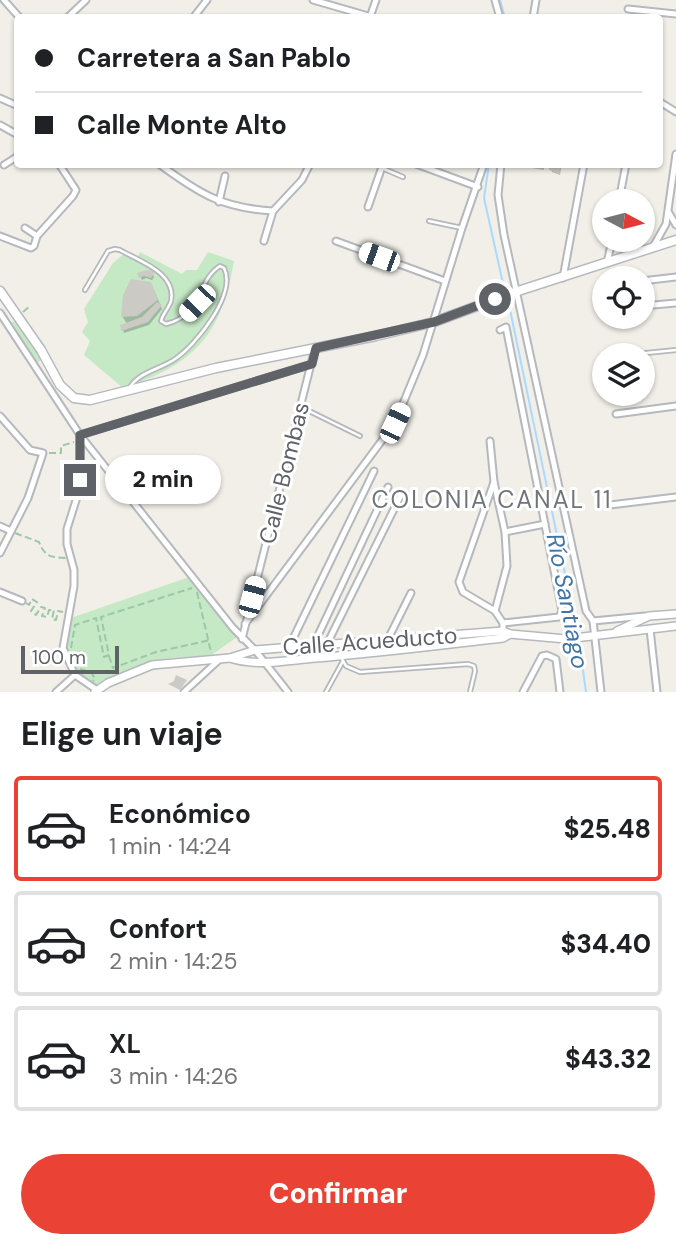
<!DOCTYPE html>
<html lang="es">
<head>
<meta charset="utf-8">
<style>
	:root { --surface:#fff; --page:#f6f6f6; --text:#202124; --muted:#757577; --line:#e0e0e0; --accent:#ea4335 }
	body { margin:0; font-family:"DM Sans",sans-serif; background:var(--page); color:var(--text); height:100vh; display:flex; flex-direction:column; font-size:26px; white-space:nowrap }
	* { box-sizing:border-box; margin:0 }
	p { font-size:23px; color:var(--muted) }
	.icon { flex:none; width:38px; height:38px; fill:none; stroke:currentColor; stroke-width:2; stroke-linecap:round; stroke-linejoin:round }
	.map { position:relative; height:692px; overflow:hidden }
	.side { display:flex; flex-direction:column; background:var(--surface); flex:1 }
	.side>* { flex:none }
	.top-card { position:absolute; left:14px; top:14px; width:649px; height:154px; border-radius:7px; box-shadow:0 2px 5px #0004; display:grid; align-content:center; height:154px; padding:0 21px; background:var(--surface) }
	.needle { width:46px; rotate:97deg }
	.fabs { position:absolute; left:592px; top:189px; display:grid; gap:14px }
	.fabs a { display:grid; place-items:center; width:63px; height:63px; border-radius:50%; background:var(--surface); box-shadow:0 2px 5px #0004; font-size:35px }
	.scale { position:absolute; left:21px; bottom:18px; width:98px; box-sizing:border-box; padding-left:7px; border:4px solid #5f6368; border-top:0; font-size:19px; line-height:24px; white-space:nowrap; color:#5f6368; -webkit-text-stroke:5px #fff; paint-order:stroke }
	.end { position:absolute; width:32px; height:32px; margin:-16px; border:9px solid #5f6368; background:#fff; box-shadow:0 0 0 4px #fff }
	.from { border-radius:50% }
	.bubble { position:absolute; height:49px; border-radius:24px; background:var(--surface); box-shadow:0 2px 5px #0004; font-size:23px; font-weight:800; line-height:49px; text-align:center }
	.car { position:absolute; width:21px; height:42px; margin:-21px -10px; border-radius:9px; box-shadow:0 0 5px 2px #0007; background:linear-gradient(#fff 24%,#345 0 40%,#fff 0 76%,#345 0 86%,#fff 0) }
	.top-card b { display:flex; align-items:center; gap:24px; height:66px; font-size:26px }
	.top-card b+b { border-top:2px solid var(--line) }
	.top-card i { width:18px; height:18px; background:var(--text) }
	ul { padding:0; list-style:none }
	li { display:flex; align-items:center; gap:21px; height:105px; margin:0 14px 10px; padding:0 7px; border:4px solid var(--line); border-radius:7px }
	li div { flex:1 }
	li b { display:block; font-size:26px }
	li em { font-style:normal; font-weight:800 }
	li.active { border-color:var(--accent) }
	li>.icon { width:63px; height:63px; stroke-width:1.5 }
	h2 { padding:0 21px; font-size:32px; line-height:84px }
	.primary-button { display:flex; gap:14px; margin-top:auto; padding:14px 21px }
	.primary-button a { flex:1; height:80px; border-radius:42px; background:var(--accent); color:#fff; font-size:28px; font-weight:800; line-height:80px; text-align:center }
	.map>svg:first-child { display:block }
	.green { fill:#c5e8c5 }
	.shadow { fill:#0003 }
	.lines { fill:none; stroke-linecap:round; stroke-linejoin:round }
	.stream { stroke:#aadaff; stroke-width:2 }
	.building { fill:#cccac5 }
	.service-casing { stroke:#b5b8bc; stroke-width:6 }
	.minor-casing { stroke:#b5b8bc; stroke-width:9 }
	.tertiary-casing { stroke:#b5b8bc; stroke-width:10 }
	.secondary-casing { stroke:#b6babf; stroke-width:11 }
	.path { stroke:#9cc7a9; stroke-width:2; stroke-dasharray:7 3.5; stroke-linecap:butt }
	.service { stroke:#fff; stroke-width:2.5 }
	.minor { stroke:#fff; stroke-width:5 }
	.tertiary { stroke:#fff; stroke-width:7 }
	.secondary { stroke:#fff; stroke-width:8 }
	.route { stroke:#5f6368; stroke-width:9 }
	.labels { text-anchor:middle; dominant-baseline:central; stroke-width:6; stroke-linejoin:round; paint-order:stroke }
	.street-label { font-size:23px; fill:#5f6368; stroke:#fff }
	.neighbourhood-label { font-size:24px; letter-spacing:2px; fill:#70757a; stroke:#fff }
	.water-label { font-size:24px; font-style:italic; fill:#4174aa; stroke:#fff }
</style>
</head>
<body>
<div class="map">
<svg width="676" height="692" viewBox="0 0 676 692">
	<rect width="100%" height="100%" fill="#f1efe8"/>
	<!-- green -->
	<g class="green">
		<path d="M140 252 182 274 186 270H197L208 252 234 261C221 335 196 364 123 388L84 355 90 341 82 332 88 322 84 309 113 263 125 253 137 259Z"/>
		<path d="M16 320 42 359 36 364 10 324Z"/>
		<path d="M192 576 240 635 210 656 170 658 144 663 96 686C65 665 61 653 71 618Z"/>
	</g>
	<!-- shadow -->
	<g class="shadow">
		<path d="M562 164 560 175 552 172 551 168 544 167V170L532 168 530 165Z"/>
		<path d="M152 272 154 277 152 280 146 278 142 280 139 274Z"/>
		<path d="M154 290 162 309 149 325 124 333 122 326 127 324 122 316Z"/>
	</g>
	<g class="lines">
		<!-- stream -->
		<g class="stream">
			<path d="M500 0 505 18"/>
			<path d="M489 164 484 198 504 288"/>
			<path d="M509 305 578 636"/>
			<path d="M579 642 586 692"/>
		</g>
	</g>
	<!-- building -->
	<g class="building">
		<path d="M549 164H561L559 173 549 170Z"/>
		<path d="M147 270 153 271 154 274 151 278 144 276 139 278 137 273Z"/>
		<path d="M131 279 151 282 158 300 137 316 121 317 123 295Z"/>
		<path d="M157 302 162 305 148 322 121 331 120 325 142 317Z"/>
		<path d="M176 675 187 680 180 690 168 684 174 681Z"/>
	</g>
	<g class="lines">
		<!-- service casing -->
		<g class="service-casing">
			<g id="service">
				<path d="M382 168 403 177"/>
				<path d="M429 221 462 228"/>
				<path d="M85 290 108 251 115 249 120 250C139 261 177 273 171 301 169 308 163 313 161 321L166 324C204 315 196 281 220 266L224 268C237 294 196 345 175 359 161 369 139 372 130 387"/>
				<path d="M646 353 676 350"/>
				<path d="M301 407 360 436"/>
				<path d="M342 659 346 666 360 672 468 664 474 666 475 671 470 692"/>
				<path d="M326 692 343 661"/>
			</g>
		</g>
		<!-- minor casing -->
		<g class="minor-casing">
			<g id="minor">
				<path d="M4 0 20 18"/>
				<path d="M313 0 375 18"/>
				<path d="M495 0 500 18"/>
				<path d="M628 9 676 14"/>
				<path d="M370 17 376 0"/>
				<path d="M67 18 86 0"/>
				<path d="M193 18 207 0"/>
				<path d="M533 18 536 0"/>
				<path d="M0 98 18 106"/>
				<path d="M660 102 676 112"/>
				<path d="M0 125 18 135"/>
				<path d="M159 164C200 194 222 208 273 211L302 180 310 164"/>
				<path d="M416 164 478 187"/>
				<path d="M501 164 498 195 504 235 586 611 593 621 601 692"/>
				<path d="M4 165 18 156"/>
				<path d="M619 201 626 164"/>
				<path d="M219 202 225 176"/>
				<path d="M368 207 383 164"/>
				<path d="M669 213 676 225"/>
				<path d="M25 228 37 236"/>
				<path d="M0 236 31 248 34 246 37 236 73 196 76 190 59 164"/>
				<path d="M264 241 273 211"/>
				<path d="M336 241 445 281"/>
				<path d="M653 247 666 224 676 154"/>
				<path d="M607 263 612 240"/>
				<path d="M563 278 584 164"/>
				<path d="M642 281 676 277"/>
				<path d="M642 306 676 303"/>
				<path d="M0 313 80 435 233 628 255 650 288 692"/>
				<path d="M500 330 506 327 562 611 559 617 503 623"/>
				<path d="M616 414 676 406"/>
				<path d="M0 416 30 450 43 453 28 498 0 553"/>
				<path d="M490 441 494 482 505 532 507 566 495 611 503 623V635"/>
				<path d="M494 482 459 582 463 592 495 611"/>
				<path d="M610 505 676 497"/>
				<path d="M0 526 11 531"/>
				<path d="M505 532 545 524"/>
				<path d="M0 592 22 601"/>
				<path d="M593 621 645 616"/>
				<path d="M245 624 395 423 423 355 462 228 484 164"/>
				<path d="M650 629 657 692"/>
				<path d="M242 639 315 348"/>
				<path d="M327 644 401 495"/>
				<path d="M313 646 388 487"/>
				<path d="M289 647 374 471"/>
				<path d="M386 651 388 639 411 593"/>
				<path d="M75 675 63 648 74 586V570L67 544V529L78 494 80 480V435L312 364"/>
				<path d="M56 692 75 675 97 690"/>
				<path d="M184 692 220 659"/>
				<path d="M523 692 542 656 547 655 556 659 560 692"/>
			</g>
		</g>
		<!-- tertiary casing -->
		<g class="tertiary-casing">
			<g id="tertiary">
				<path d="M617 631 649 616 676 614"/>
				<path d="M230 658C257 667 288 660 316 658 378 653 441 645 503 638L510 634"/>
				<path d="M95 692 108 683 152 665 230 658 255 650 503 631 510 634 566 639 676 626"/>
			</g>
		</g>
		<!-- secondary casing -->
		<g class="secondary-casing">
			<path id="secondary" d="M0 291 41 350 60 385 74 398 90 400 216 368 376 336 434 322 515 292 676 240"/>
		</g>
		<!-- path -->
		<g class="path">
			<path d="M23 312 30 306"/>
			<path d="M49 453H61V446L74 442"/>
			<path d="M15 533 39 542C45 557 50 557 66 558"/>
			<path d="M197 592 211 652"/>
			<path d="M26 603 29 605 32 599 37 602 31 611 36 615 41 607 45 608 42 616 47 617 49 610H54L52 619 56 620 58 611 63 612"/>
			<path d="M71 648 75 625 96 618 104 657 109 655 101 617 192 588"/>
			<path d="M109 656 113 668 156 652 210 640"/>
			<path d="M80 669 91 672 95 679 93 681"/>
		</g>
		<!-- service -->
		<use href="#service" class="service"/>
		<!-- minor -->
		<use href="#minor" class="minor"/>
		<!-- tertiary -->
		<use href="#tertiary" class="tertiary"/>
		<!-- secondary -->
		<use href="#secondary" class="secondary"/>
	</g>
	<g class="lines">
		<!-- route -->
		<path class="route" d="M80 480V435L312 364 316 348 434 322 495 299"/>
	</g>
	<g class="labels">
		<!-- street labels -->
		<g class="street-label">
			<text transform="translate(284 473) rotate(-76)">Calle Bombas</text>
			<text transform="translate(370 641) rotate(-4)">Calle Acueducto</text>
		</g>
		<!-- neighbourhood labels -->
		<g class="neighbourhood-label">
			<text x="492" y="499">COLONIA CANAL 11</text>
		</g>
		<!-- water labels -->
		<g class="water-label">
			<text transform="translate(568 601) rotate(79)">Río Santiago</text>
		</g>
	</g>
</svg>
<div class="fabs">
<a><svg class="needle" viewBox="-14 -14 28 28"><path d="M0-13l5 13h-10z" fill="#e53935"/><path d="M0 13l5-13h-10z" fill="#757577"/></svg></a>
<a><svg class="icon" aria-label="locate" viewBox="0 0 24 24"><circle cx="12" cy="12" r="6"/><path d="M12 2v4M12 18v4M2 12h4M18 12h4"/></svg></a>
<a><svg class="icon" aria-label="layers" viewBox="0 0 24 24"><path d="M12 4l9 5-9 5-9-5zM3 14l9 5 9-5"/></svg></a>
</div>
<div class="scale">100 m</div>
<i class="end from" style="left:495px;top:299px"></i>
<i class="end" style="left:80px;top:480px"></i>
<div class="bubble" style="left:105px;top:455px;width:116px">2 min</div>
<i class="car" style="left:379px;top:257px;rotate:290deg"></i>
<i class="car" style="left:197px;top:303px;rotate:224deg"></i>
<i class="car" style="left:395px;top:423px;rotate:25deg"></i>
<i class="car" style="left:252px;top:597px;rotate:15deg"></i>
<div class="top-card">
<b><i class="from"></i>Carretera a San Pablo</b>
<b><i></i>Calle Monte Alto</b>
</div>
</div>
<section class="side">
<h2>Elige un viaje</h2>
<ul>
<li class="active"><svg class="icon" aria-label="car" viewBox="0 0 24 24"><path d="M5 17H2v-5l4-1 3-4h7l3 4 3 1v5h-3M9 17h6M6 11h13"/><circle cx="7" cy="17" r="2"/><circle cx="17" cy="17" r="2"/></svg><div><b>Económico</b><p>1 min · 14:24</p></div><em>$25.48</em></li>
<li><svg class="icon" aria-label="car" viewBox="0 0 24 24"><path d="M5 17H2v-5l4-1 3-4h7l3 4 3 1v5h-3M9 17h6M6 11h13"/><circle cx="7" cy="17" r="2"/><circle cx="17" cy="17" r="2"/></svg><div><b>Confort</b><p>2 min · 14:25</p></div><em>$34.40</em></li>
<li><svg class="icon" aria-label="car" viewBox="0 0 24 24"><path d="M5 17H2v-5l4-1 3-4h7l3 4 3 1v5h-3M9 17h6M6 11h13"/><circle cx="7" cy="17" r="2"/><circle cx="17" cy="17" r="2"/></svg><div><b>XL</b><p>3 min · 14:26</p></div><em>$43.32</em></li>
</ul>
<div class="primary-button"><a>Confirmar</a></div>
</section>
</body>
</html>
